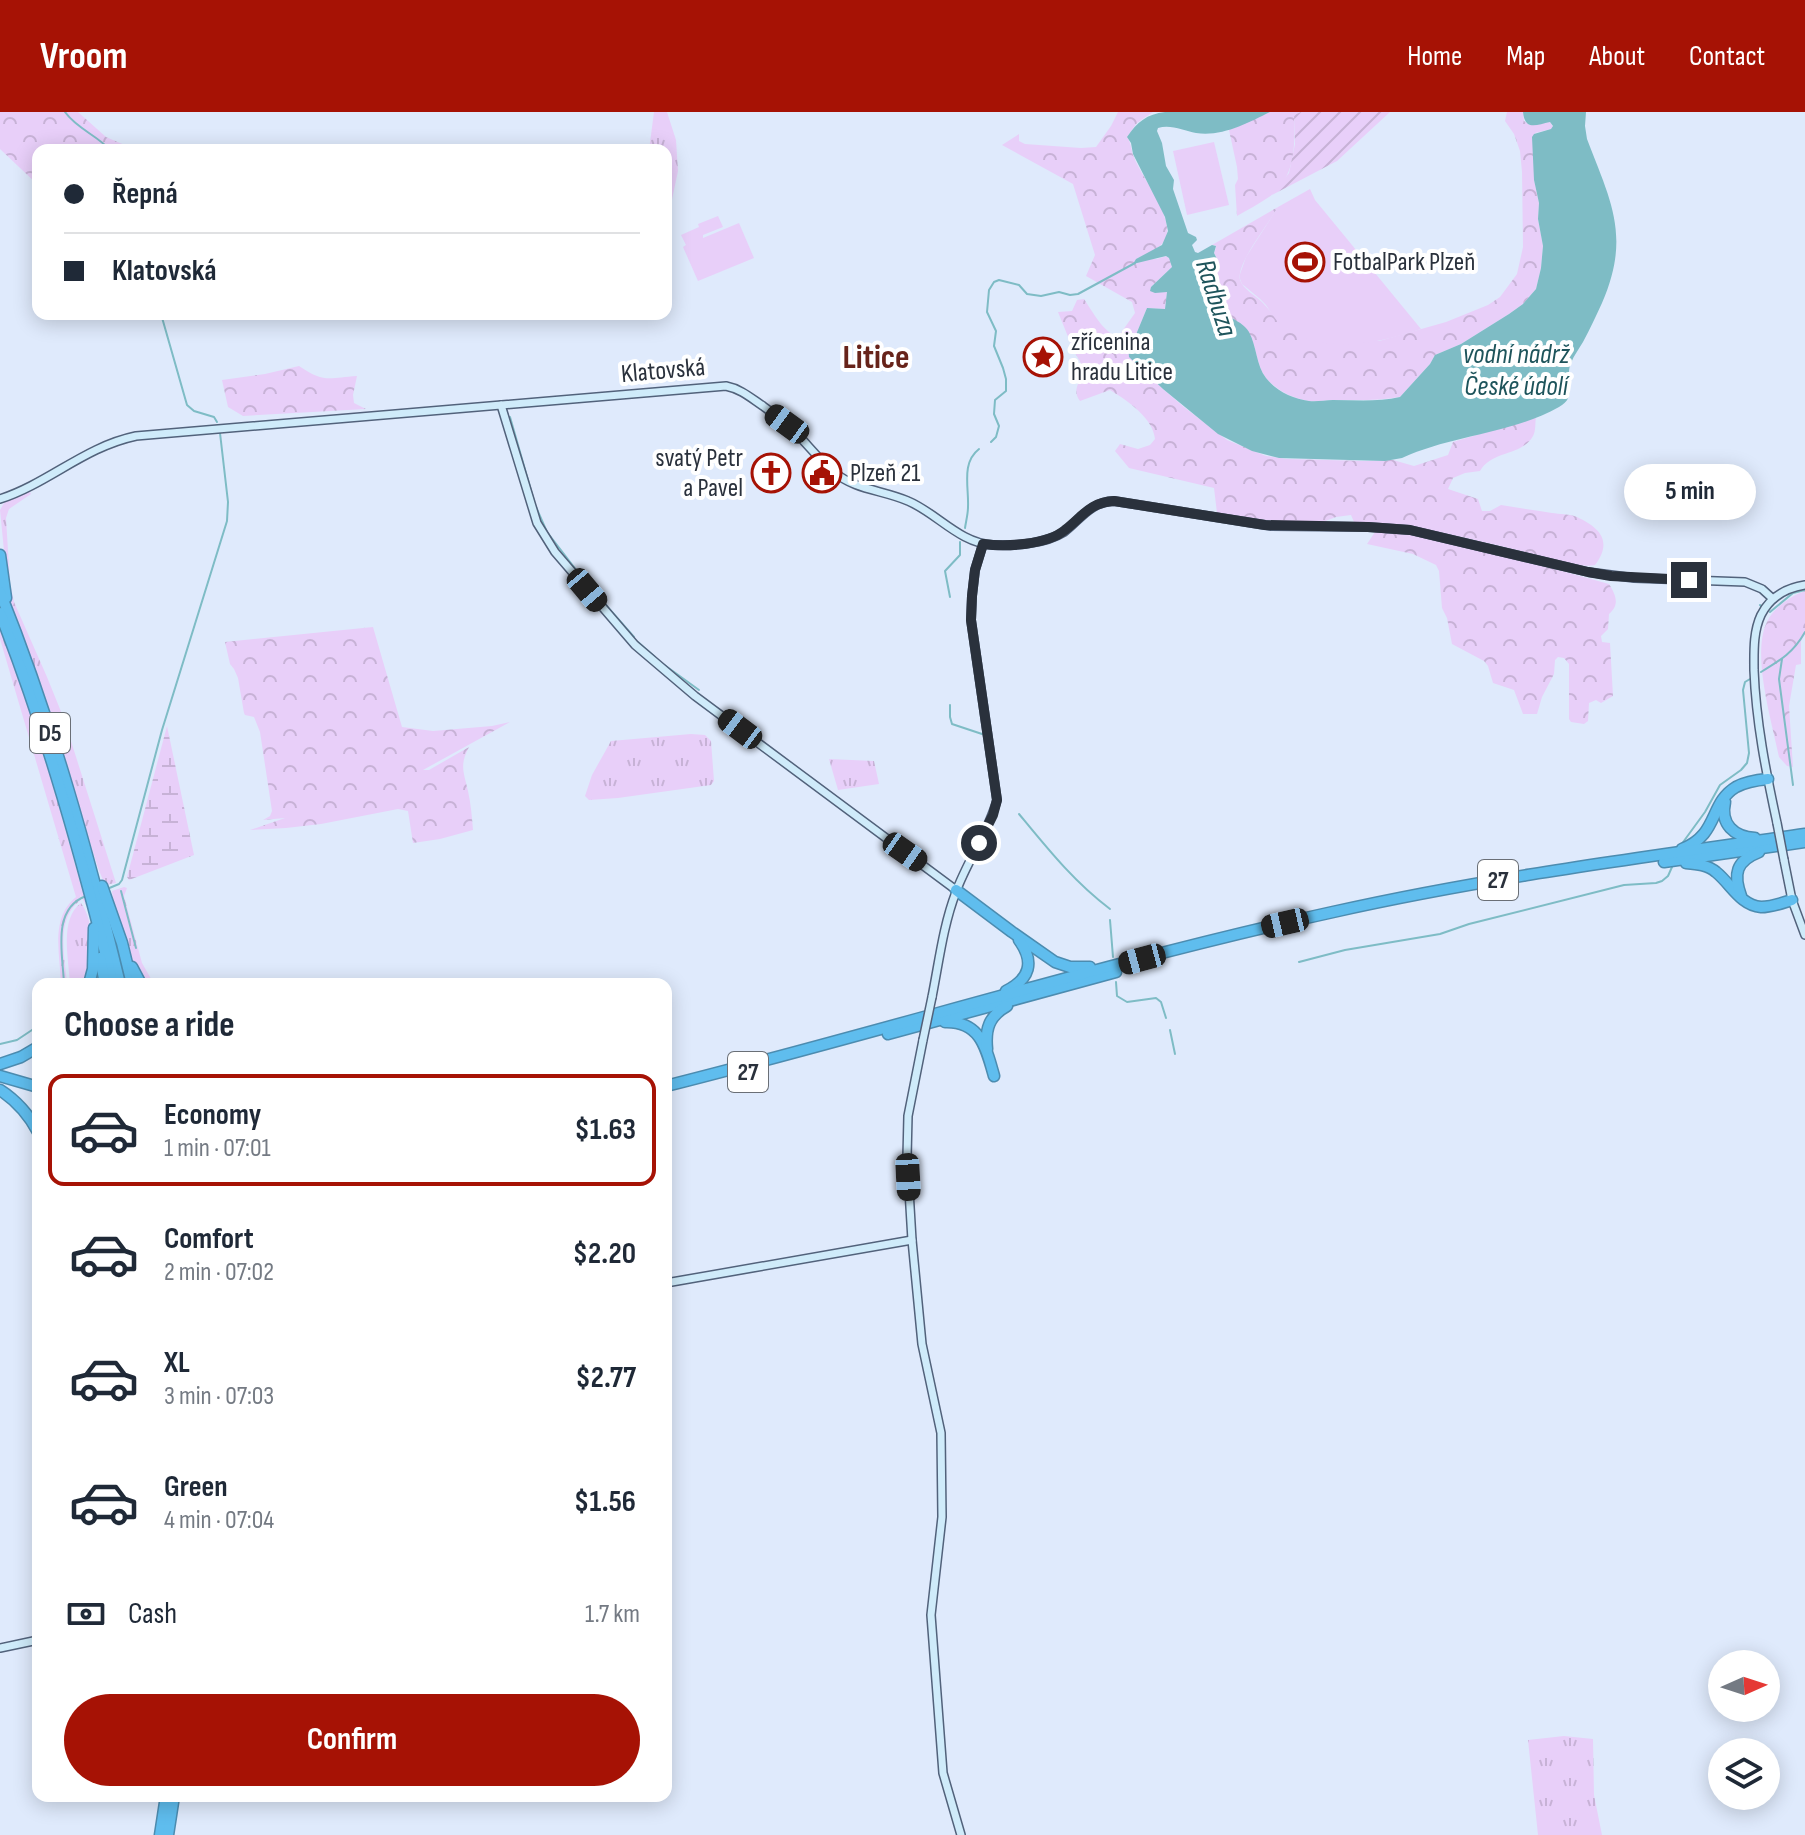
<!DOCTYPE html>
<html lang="en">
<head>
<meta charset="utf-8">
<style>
	:root { --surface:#fff; --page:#f2f2f3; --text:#1f2937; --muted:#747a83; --line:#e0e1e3; --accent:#a61205 }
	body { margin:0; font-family:"Sofia Sans Condensed",sans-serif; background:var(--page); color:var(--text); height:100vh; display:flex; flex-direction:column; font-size:30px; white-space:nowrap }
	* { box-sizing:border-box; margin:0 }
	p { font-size:26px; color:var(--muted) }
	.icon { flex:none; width:44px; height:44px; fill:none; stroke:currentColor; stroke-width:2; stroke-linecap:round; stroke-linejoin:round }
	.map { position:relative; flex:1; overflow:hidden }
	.drawer { position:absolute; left:32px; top:866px; width:640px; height:824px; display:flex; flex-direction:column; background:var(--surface); border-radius:16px; box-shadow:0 4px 20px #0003 }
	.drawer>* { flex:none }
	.top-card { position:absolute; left:32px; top:32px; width:640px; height:176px; border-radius:16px; box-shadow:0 4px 20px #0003; display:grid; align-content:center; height:176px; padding:0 32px; background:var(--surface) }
	.needle { width:52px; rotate:87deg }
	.fabs { position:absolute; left:1708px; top:1538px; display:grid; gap:16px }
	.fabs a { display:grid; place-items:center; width:72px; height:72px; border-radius:50%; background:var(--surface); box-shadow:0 4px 20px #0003; font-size:40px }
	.end { position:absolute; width:36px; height:36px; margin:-18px; border:10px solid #2a313c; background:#fff; box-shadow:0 0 0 4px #fff }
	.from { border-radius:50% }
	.bubble { position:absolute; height:56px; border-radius:28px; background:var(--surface); box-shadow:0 4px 20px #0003; font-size:26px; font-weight:700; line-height:56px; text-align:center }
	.car { position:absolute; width:24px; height:48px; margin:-24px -12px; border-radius:10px; box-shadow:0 0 6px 2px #0007; background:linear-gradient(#222 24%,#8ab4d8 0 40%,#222 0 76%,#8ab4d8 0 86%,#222 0) }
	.top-card b { display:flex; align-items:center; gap:28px; height:76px; font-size:30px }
	.top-card b+b { border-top:2px solid var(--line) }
	.top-card i { width:20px; height:20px; background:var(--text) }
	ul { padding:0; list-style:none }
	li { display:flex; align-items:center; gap:24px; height:112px; margin:0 16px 12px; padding:0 16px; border:4px solid transparent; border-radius:16px }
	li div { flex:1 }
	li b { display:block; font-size:30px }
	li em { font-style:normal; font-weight:700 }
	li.current { border-color:var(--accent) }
	li>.icon { width:72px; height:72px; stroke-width:1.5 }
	h2 { padding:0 32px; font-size:36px; line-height:96px }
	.pay { display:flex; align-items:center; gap:20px; height:88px; padding:0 32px; font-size:30px }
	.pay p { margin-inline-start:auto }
	.button { display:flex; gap:16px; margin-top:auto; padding:16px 32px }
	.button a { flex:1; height:92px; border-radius:48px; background:var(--accent); color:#fff; font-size:32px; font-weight:700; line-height:92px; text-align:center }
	header { display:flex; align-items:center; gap:48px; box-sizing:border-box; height:112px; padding:0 40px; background:var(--accent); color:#fff }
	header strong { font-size:38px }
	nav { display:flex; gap:44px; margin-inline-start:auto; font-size:28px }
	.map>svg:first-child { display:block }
	.grass { fill:url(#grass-tufts) }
	.forest { fill:url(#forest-crowns) }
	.wetland { fill:url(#wetland-marsh) }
	.garden { fill:url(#garden-furrows) }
	.pitch { fill:#e8cff9 }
	.water { fill:#7ebcc5 }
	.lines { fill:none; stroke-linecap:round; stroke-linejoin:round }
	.stream { stroke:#7ebcc5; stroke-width:2 }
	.secondary-casing { stroke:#52627b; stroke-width:10 }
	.highway-casing { stroke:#4c8cb0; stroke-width:13 }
	.secondary { stroke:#cfebfa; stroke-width:7 }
	.highway { stroke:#5fbdee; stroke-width:10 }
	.secondary-bridge-casing { stroke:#52627b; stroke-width:10; stroke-linecap:butt }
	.secondary-bridge { stroke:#cfebfa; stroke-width:7 }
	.route { stroke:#2a313c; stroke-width:10 }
	.labels { text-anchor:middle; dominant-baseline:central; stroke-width:8; stroke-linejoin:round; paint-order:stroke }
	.shield { fill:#fff; stroke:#6a6f76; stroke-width:2 }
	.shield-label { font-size:24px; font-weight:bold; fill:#2a313c }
	.poi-label { font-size:26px; fill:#2a313c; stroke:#fff; text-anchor:start }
	.street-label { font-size:26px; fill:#2a313c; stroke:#fff }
	.water-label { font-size:28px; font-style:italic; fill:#1e545b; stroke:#fff }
	.district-label { font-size:34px; font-weight:bold; fill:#67231a; stroke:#fff }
</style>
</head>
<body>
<header>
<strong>Vroom</strong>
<nav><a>Home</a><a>Map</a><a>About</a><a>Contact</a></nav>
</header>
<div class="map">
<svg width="1805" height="1723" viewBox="0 0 1805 1723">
	<defs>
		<pattern id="grass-tufts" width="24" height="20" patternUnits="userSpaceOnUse" patternTransform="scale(2)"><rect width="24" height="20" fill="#e8cff9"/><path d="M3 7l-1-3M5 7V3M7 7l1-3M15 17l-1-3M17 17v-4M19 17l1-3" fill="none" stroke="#c7b2d6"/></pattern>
		<pattern id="forest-crowns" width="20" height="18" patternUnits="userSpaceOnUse" patternTransform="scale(2)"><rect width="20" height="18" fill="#e8cff9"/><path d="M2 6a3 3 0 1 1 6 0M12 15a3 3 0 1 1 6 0" fill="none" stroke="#c7b2d6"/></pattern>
		<pattern id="wetland-marsh" width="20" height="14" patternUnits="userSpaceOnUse" patternTransform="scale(2)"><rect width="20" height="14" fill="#e8cff9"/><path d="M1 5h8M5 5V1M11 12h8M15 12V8" fill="none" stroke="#c7b2d6"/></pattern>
		<pattern id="garden-furrows" width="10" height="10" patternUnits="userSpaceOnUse" patternTransform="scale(2)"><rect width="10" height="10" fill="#e8cff9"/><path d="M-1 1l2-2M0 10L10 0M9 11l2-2" fill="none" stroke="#c7b2d6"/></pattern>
	</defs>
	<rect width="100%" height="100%" fill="#dfeafc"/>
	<!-- grass -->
	<g class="grass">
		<path d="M654 0H667L676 28 678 59 670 97 666 87V38H649Z"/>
		<path d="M29 378 31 382 9 397 6 406 10 471 14 490 47 565 64 607 116 771 105 773 98 756 45 588 9 489 0 398 4 391Z"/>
		<path d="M0 517 9 539 43 638 87 795 80 782 81 788C55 806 65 845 67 872H61C60 842 50 806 76 785L0 527Z"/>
		<path d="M691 622 705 623 711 629 714 669 711 673 618 686 589 688 585 684 592 663 611 629Z"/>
		<path d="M829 647 874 649 879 672 838 678Z"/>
		<path d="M124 775 127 776 124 784 142 851 154 872H144C132 851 114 804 112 779Z"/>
		<path d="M81 791C97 814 90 844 87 872H70C69 847 59 807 81 791Z"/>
		<path d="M1564 1624 1593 1627 1594 1683 1602 1723H1538L1528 1628Z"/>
	</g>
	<!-- forest -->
	<g class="forest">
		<path d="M0 0H78L106 25 134 37 38 38V73L0 37Z"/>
		<path d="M1118 0H1153L1137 11 1127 25C1131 31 1131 36 1133 43 1140 63 1174 105 1166 125 1162 137 1146 142 1136 147H1157L1166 144 1169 146 1172 155 1151 175 1167 180 1165 197 1147 196 1135 225 1128 234 1163 277 1184 295 1227 328 1266 344 1287 347 1366 349 1393 348 1414 354 1448 343 1453 330 1536 305C1535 311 1536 319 1533 324 1522 344 1492 338 1480 359L1465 361 1453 366 1448 377 1478 387 1482 399H1490L1501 393C1518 396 1535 398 1552 401 1559 402 1570 402 1577 405 1600 416 1613 429 1595 453 1578 457 1539 444 1521 439 1466 426 1412 411 1354 410L1351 403 1336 405 1320 411 1266 408 1217 401 1214 376 1129 356 1115 339 1120 332 1138 337 1150 333 1155 327C1153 306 1128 289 1110 278L1080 289C1071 278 1081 269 1084 257L1073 237 1058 200 1072 199 1077 188 1084 187C1093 200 1103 220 1118 225L1135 201 1132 190 1086 164 1095 143 1073 72 1002 33 1019 22V29L1025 32 1081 36 1096 35 1111 14Z"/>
		<path d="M1270 0H1301L1294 4C1295 32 1296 66 1269 85 1259 92 1247 98 1237 104L1235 73 1238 67 1237 55 1229 18Z"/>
		<path d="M1507 0H1523L1524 9 1530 13 1550 10 1553 15 1551 17 1535 21 1534 68 1539 91 1538 107 1543 134 1541 156 1536 177 1523 192 1509 202 1461 232 1435 243 1430 252 1400 285C1378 289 1356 288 1333 288 1325 288 1317 290 1309 289 1293 287 1276 278 1266 266 1256 253 1257 235 1249 221 1240 206 1219 205 1213 189 1209 179 1216 170 1213 160L1218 149 1214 141 1216 136 1215 133H1212L1278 95C1270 110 1236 151 1240 168 1243 177 1256 184 1262 190 1272 200 1277 210 1289 217L1379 229 1446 210 1488 193 1500 185 1517 162 1523 135 1522 60 1520 39 1514 22 1505 9Z"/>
		<path d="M299 254C324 271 328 266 357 264L353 283 354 291 366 297 243 304 228 295 222 268 265 262Z"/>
		<path d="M1375 420 1402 421 1423 425 1562 459 1609 472C1616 483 1620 493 1609 502L1608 517 1601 524 1602 530 1610 531 1613 584 1601 591 1596 588 1589 591 1588 609 1584 612 1571 610 1569 607V552L1564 546 1558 545 1555 548 1554 562 1542 585 1537 602H1523L1514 578 1493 571 1488 554 1484 549 1452 532 1447 506 1442 496 1439 459 1436 453 1413 442 1367 432Z"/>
		<path d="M1805 479V522L1801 529V552L1796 553 1789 594 1793 655 1787 654 1779 645C1772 610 1751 542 1767 510 1773 496 1791 484 1805 479Z"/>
		<path d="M373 515 402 615 433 619 492 614 510 610 423 658H429L469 635C459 654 464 660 468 679 471 692 472 706 473 718L440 727 413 731 408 699 398 697 321 712 286 716 250 718 285 706 263 708 270 704 272 699 260 620 254 605 245 603 244 601 238 566 234 557 230 552 225 530Z"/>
	</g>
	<!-- wetland -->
	<path class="wetland" d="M167 614 194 743 129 768 127 765Z"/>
	<!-- garden -->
	<path class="garden" d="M1301 0H1390L1337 49 1272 83 1289 61 1295 32 1294 3Z"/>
	<!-- pitch -->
	<g class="pitch">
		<path d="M1214 30 1229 93 1187 103 1173 39Z"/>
		<path d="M1310 77 1315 88 1421 217C1376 232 1322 244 1282 213 1275 208 1271 200 1266 193 1259 185 1250 179 1242 172L1240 167V162L1246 145 1278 95Z"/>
		<path d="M718 104 723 115 703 123V126L739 111 754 146 698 169 683 135 686 133 681 123 699 115 698 112Z"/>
	</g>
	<!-- water -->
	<path class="water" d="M1165 0H1270C1248 11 1222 25 1196 21 1184 19 1171 12 1158 16L1157 19 1162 31 1166 54 1174 68 1173 77 1188 121 1196 125 1197 128 1192 133 1195 140 1198 141 1212 133 1216 134 1214 141 1218 149 1213 160C1216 170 1209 179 1213 189 1218 205 1240 205 1249 220 1257 235 1256 253 1266 266 1276 279 1293 287 1309 289 1317 290 1325 288 1333 288 1355 288 1379 290 1400 285L1430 252 1435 243 1461 232 1509 202 1523 192 1536 177 1541 156 1543 134 1538 107 1539 91 1534 68 1532 25 1534 22 1551 17 1553 14 1550 10C1536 13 1525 19 1523 0H1586L1585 14 1587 27C1611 90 1631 124 1602 191 1596 204 1590 217 1583 230 1579 237 1574 243 1571 251 1564 266 1579 284 1559 295 1511 322 1452 323 1402 346L1385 349 1279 346 1252 339 1218 322 1163 277 1129 245 1128 234 1135 225 1147 196 1165 197 1167 180 1155 181 1150 179 1151 175 1172 155 1169 146 1166 144 1133 152 1136 147 1162 133 1168 119 1165 105 1133 42 1131 31 1127 25C1137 10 1147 2 1165 0Z"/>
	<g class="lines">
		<!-- stream -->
		<g class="stream">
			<path d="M65 0C77 17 97 23 110 38"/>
			<path d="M161 202 187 293 194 299 214 305 217 310"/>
			<path d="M510 305 534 389"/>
			<path d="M991 330 996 325 999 314 994 302 995 288 1006 279V267L1003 256 994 234 996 219 987 200 989 178 994 170 999 168 1019 173 1027 182 1041 184 1059 180 1070 183 1078 182 1135 151"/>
			<path d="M536 395 547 420 587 472"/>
			<path d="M965 416C966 409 968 402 968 395 969 375 961 351 979 337"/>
			<path d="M950 485 945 459 960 443V430"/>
			<path d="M605 492 634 525"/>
			<path d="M1760 493 1761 494"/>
			<path d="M1770 500 1793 481 1805 478"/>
			<path d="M638 530 655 545"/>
			<path d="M1782 547 1779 567 1793 673"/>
			<path d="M663 552 699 578"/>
			<path d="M1761 560C1781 548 1794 540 1805 520"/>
			<path d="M950 593V605L952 612 982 622"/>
			<path d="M1019 702C1047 736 1074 770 1110 797"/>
			<path d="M1681 733 1705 700 1720 673 1741 658 1747 651 1749 641 1743 578 1745 570 1750 567"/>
			<path d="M107 777 119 772 122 768 162 618 227 409 228 390 220 321"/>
			<path d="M121 779 136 836"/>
			<path d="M1110 808 1113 845"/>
			<path d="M1299 850 1345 838 1440 822 1469 812 1624 773 1656 771 1662 769 1668 764 1672 755"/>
			<path d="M1116 870 1117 884 1127 890 1156 886 1161 890 1166 906"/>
			<path d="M64 872C63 843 51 797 86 784"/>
			<path d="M1170 918 1175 942"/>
			<path d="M0 932 17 928 38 914"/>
		</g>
		<!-- secondary casing -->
		<g class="secondary-casing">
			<g id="secondary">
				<path d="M501 293 537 411 555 440 635 533 695 584 956 778"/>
				<path d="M0 387C49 371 84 335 136 324L726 274C741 277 751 286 763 294 775 303 786 311 796 321 809 334 820 349 834 360 855 378 883 378 908 389 937 401 959 431 993 433 1014 434 1045 432 1064 420 1081 407 1090 390 1114 389L1271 414 1368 415 1410 418 1588 460 1634 466 1745 470 1762 477 1773 487"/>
				<path d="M1777 711C1766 660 1756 610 1754 558 1754 540 1753 520 1761 503 1770 485 1786 476 1805 473"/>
				<path d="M1784 748 1792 788 1805 823"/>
				<path d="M932 885C939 850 943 814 956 780 967 749 988 721 997 688L971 508 972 484 975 458 983 432"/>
				<path d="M923 928 908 1004 907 1045 912 1128 922 1232 941 1321 942 1405 931 1503 943 1661 961 1723"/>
				<path d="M666 1171 912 1128"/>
				<path d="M0 1536 38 1528"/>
			</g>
		</g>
		<!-- highway casing -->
		<g class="highway-casing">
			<g id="highway">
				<path d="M0 443 6 486"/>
				<path d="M0 480C51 607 88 739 120 872"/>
				<path d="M0 501C47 621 82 747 113 872"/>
				<path d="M1725 690C1720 712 1734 725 1755 726"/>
				<path d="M1682 737C1719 723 1709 691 1736 675 1745 670 1757 668 1768 667"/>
				<path d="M1664 750 1805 730"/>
				<path d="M1686 751C1697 752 1708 753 1716 760 1731 772 1740 793 1761 795 1772 795 1782 791 1792 788"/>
				<path d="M102 774 122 831 132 872"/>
				<path d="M956 778 1012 820 1055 850 1070 855H1090"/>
				<path d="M1741 784C1733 762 1736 749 1759 740"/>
				<path d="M100 846 105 872"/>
				<path d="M132 855 141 872"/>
				<path d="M89 872 93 857 94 816"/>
				<path d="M1006 879C1030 867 1035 850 1019 828"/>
				<path d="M945 910C980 909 986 935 994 964"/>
				<path d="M888 922 1116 860"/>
				<path d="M987 937C985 917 989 904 1007 894"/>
				<path d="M0 952 21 945 38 935"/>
				<path d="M0 964 38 975"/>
				<path d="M666 974C889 918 1109 849 1333 800 1489 765 1647 745 1805 722"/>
				<path d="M0 978C17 989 29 1003 38 1020"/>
				<path d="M160 1723 166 1684"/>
				<path d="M168 1723 174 1684"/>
			</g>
		</g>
		<!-- secondary -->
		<use href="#secondary" class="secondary"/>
		<!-- highway -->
		<use href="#highway" class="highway"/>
		<!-- secondary-bridge casing -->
		<g class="secondary-bridge-casing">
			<g id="secondary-bridge">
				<path d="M1777 711 1784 748"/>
				<path d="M923 928 932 885"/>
			</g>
		</g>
		<!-- secondary-bridge -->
		<use href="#secondary-bridge" class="secondary-bridge"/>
	</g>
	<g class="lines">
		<!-- route -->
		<path class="route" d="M979 731 993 703 997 688 971 508 972 484 975 458 983 432C1006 435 1047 433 1065 418 1082 405 1090 390 1114 389L1265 413 1368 415 1410 418 1588 460 1611 464 1689 468"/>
	</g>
	<!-- icons -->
	<defs>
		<g id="stadium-ring" transform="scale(2)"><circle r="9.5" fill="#fff" stroke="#a61205" stroke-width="1.5"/><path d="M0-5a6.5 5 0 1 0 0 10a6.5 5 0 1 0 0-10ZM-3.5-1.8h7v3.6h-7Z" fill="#a61205"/></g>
		<g id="sight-ring" transform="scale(2)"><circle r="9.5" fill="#fff" stroke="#a61205" stroke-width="1.5"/><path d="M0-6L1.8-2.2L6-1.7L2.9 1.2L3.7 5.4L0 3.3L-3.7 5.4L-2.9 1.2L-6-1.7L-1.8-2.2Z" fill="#a61205"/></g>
		<g id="church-ring" transform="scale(2)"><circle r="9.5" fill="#fff" stroke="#a61205" stroke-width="1.5"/><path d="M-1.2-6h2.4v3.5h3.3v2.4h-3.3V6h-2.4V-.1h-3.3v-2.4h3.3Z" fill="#a61205"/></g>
		<g id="civic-ring" transform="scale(2)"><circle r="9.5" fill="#fff" stroke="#a61205" stroke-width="1.5"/><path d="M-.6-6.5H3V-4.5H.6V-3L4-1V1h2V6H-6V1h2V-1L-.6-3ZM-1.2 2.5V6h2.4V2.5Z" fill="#a61205"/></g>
	</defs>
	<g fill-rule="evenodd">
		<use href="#stadium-ring" x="1305" y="150"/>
		<use href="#sight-ring" x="1043" y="245"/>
		<use href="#church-ring" x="771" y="361"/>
		<use href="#civic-ring" x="822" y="361"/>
	</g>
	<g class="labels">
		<!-- shield labels -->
		<g class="shield">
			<rect x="30" y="601" width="40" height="40" rx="6"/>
			<rect x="1478" y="748" width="40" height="40" rx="6"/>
			<rect x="728" y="940" width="40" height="40" rx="6"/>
		</g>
		<g class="shield-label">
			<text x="50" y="621">D5</text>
			<text x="1498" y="768">27</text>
			<text x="748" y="960">27</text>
		</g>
		<!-- poi labels -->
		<g class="poi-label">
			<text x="1333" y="150">FotbalPark Plzeň</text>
			<text x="1071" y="230">zřícenina<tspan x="1071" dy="30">hradu Litice</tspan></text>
			<text x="743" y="346" text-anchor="end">svatý Petr<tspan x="743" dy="30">a Pavel</tspan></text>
			<text x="850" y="361">Plzeň 21</text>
		</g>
		<!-- street labels -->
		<g class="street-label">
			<text transform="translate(663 259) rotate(-5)">Klatovská</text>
		</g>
		<!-- water labels -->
		<g class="water-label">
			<text transform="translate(1216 186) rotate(72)">Radbuza</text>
			<text x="1516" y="242">vodní nádrž<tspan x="1516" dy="32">České údolí</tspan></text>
		</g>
		<!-- district labels -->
		<g class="district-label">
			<text x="876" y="245">Litice</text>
		</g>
	</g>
</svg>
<div class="fabs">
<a><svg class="needle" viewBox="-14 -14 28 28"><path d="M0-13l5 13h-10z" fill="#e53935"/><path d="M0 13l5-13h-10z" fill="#747a83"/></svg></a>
<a><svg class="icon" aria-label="layers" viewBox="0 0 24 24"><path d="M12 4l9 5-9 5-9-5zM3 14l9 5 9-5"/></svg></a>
</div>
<i class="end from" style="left:979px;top:731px"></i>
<i class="end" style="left:1689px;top:468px"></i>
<div class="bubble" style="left:1624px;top:352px;width:132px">5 min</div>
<i class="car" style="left:787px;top:312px;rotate:306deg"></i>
<i class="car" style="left:587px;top:478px;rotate:140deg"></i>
<i class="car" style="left:740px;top:617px;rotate:307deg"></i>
<i class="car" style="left:905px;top:740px;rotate:125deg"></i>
<i class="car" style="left:1285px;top:811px;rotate:257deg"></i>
<i class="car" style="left:1142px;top:847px;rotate:255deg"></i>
<i class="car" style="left:908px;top:1065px;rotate:177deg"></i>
<div class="top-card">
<b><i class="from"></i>Řepná</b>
<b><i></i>Klatovská</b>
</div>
<section class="drawer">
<h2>Choose a ride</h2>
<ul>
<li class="current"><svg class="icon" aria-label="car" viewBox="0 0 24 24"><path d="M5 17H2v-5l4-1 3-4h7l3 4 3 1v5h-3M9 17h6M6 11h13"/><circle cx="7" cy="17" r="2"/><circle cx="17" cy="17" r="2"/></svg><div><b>Economy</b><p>1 min · 07:01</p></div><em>$1.63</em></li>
<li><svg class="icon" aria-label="car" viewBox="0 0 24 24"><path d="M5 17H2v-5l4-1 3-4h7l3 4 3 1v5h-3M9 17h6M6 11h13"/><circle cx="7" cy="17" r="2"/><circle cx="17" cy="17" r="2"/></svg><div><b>Comfort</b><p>2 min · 07:02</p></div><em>$2.20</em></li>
<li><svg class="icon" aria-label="car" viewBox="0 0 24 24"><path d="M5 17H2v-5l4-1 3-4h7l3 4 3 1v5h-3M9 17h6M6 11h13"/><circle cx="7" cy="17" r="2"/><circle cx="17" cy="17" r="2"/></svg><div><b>XL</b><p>3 min · 07:03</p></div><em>$2.77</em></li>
<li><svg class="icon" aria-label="car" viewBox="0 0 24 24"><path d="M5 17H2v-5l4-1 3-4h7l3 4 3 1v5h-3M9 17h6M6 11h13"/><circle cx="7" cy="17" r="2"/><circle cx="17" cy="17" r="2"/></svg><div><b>Green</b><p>4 min · 07:04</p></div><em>$1.56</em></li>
</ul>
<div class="pay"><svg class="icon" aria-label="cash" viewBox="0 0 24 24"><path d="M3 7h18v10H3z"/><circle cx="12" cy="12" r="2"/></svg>Cash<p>1.7 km</p></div>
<div class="button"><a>Confirm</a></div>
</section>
</div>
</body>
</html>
